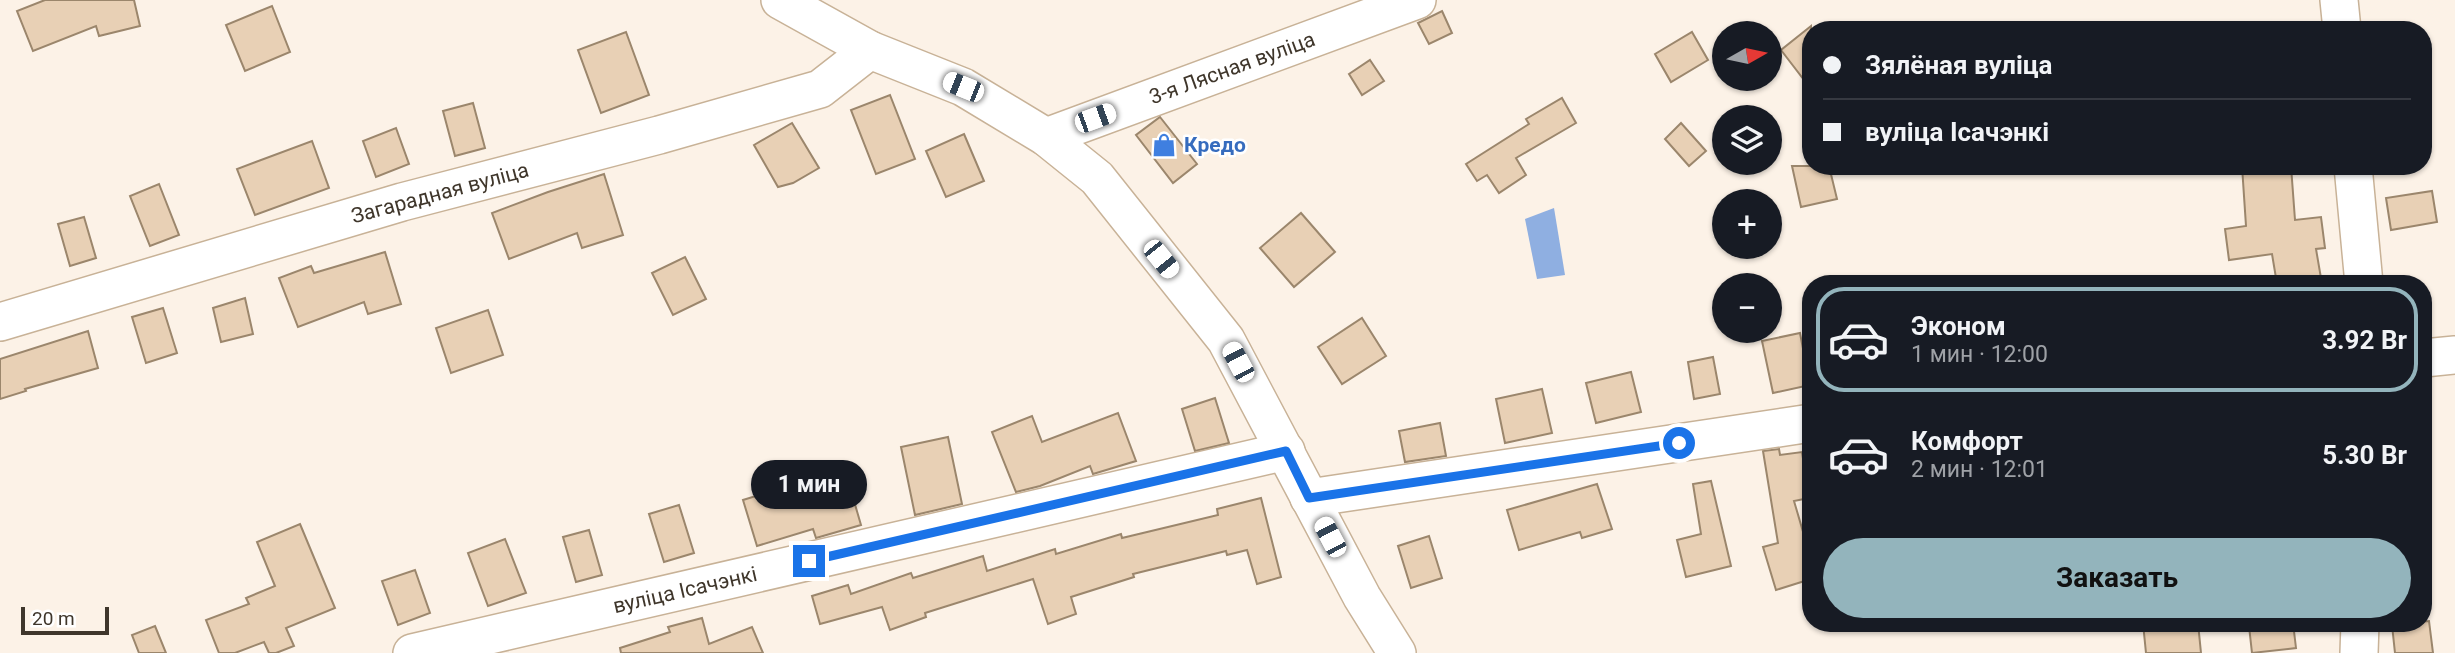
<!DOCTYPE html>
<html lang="ru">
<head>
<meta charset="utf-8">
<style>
	:root { --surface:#171b24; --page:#242831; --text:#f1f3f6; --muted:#9ea1a6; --line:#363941; --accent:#93b4bc }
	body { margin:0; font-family:Roboto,sans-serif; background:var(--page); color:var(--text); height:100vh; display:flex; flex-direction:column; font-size:26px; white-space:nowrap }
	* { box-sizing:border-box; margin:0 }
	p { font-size:23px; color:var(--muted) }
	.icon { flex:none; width:38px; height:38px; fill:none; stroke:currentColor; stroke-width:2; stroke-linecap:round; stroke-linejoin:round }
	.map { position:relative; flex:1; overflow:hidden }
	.details { position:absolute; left:1802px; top:275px; width:630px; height:357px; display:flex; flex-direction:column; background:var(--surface); border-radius:28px; box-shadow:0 2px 5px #0004 }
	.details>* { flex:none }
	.guide { position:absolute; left:1802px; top:21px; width:630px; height:154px; border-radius:28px; box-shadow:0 2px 5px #0004; display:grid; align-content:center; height:154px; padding:0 21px; background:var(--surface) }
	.needle { width:46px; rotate:81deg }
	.fabs { position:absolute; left:1712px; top:21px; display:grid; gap:14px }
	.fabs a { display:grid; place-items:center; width:70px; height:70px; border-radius:50%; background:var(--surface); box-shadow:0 2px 5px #0004; font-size:35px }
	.scale { position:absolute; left:21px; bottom:18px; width:88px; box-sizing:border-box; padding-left:7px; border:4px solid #3f362b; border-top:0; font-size:19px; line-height:24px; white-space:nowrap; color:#3f362b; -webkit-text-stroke:5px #fff; paint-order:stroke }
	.end { position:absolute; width:32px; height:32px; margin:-16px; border:9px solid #1a73e8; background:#fff; box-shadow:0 0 0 4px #fff }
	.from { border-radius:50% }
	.bubble { position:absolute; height:49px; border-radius:24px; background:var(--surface); box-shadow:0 2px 5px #0004; font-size:23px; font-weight:700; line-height:49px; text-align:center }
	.car { position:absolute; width:21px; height:42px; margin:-21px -10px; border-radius:9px; box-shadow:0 0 5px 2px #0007; background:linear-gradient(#fff 24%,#345 0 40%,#fff 0 76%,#345 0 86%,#fff 0) }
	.guide b { display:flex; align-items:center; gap:24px; height:66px; font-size:26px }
	.guide b+b { border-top:2px solid var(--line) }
	.guide i { width:18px; height:18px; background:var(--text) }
	ul { padding:12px 0 0; list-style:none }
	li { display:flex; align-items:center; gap:21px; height:105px; margin:0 14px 10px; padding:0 7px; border:4px solid transparent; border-radius:28px }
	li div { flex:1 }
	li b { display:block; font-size:26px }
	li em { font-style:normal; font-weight:700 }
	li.current { border-color:var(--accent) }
	li>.icon { width:63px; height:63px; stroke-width:1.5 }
	.button { display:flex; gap:14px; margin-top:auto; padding:14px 21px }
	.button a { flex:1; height:80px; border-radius:42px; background:var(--accent); color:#111; font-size:28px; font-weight:700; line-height:80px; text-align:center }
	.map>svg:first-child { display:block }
	.water { fill:#8fafe1 }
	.building { fill:#e8d0b5; stroke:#9b866c; stroke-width:2 }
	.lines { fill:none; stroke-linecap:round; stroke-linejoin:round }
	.minor-casing { stroke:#c8b297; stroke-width:40 }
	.minor { stroke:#fff; stroke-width:37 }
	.route { stroke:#1a73e8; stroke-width:9 }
	.labels { text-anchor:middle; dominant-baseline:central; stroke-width:5; stroke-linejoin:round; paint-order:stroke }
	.street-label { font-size:21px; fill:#3f362b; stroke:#fff }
	.shop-label { font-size:21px; font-weight:bold; fill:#366cbe; stroke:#fff; text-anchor:start }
</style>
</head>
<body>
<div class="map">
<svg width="2455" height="653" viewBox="0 0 2455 653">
	<rect width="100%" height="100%" fill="#fcf2e7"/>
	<!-- water -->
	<path class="water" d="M1554 208 1565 275 1537 279 1525 219Z"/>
	<!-- building -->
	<g class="building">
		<path d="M45 0H134L140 26 99 36 96 26 33 51 17 11Z"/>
		<path d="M272 6 290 52 245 71 226 25Z"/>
		<path d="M1442 11 1452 33 1429 44 1418 23Z"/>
		<path d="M1811 26V89L1781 50Z"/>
		<path d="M626 32 649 95 601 113 578 50Z"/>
		<path d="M1692 32 1708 60 1671 82 1655 54Z"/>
		<path d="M1370 60 1384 81 1362 95 1349 74Z"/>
		<path d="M890 95 915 159 876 174 851 110Z"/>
		<path d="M1562 98 1576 123 1516 158 1526 175 1499 193 1487 175 1477 181 1466 164 1529 124 1526 119Z"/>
		<path d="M473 103 485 148 455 156 443 111Z"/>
		<path d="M1160 117 1197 164 1173 183 1136 135Z"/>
		<path d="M792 123 819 168 793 183 778 187 754 145Z"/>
		<path d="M1681 123 1706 151 1689 166 1665 139Z"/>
		<path d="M396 128 409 164 376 177 363 141Z"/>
		<path d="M964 134 984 181 946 197 926 151Z"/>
		<path d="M312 141 329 188 255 215 237 169Z"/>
		<path d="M1792 166H1829L1837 199 1801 207Z"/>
		<path d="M2242 166H2291L2295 220 2321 217 2325 248 2316 249 2322 284H2277L2272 254 2229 260 2225 229 2246 226Z"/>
		<path d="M604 174 623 235 582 248 577 233 509 259 492 213 548 192Z"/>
		<path d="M159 184 179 235 150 246 130 196Z"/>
		<path d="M2432 191 2437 222 2391 230 2386 198Z"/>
		<path d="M1301 213 1335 252 1294 287 1260 248Z"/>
		<path d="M84 217 96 258 70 266 58 224Z"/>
		<path d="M385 252 401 304 368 314 364 302 298 327 279 278 311 266 314 273Z"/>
		<path d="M685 257 706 299 673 315 652 273Z"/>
		<path d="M245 298 253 334 221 342 213 308Z"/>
		<path d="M163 308 177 353 146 363 132 317Z"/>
		<path d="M488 310 503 355 451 373 436 328Z"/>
		<path d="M1362 318 1386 356 1342 384 1318 347Z"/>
		<path d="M88 331 98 368 25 389 26 391 0 399V359Z"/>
		<path d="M1800 333 1810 385 1773 393 1762 341Z"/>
		<path d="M1713 357 1720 394 1694 399 1688 362Z"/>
		<path d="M1631 372 1641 412 1596 423 1586 383Z"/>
		<path d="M1542 389 1552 433 1505 443 1496 399Z"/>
		<path d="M1215 398 1229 443 1195 451 1182 409Z"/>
		<path d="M1118 413 1136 461 1093 474 1090 466 1040 486 1016 492 992 432 1032 416 1042 442Z"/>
		<path d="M1440 423 1446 456 1405 462 1399 431Z"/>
		<path d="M948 437 962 504 915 515 901 447Z"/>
		<path d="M1779 449 1780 455 1802 452 1809 498 1794 501 1811 559V579L1776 590 1763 547 1778 543 1763 451Z"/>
		<path d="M847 477 861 525 816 538 813 529 757 546 743 500 772 491 774 498Z"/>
		<path d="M1711 481 1731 566 1686 577 1677 540 1701 534 1693 484Z"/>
		<path d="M1597 484 1612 529 1582 538 1580 532 1519 550 1507 510Z"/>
		<path d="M1261 498 1281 577 1257 584 1247 550 1227 555 1226 551 1133 574 1134 577 1071 597 1076 614 1048 624 1033 579 925 613 926 617 890 630 882 607 820 624 812 596 848 585 851 594 911 573 913 578 983 556 987 571 1055 549 1056 554 1121 534 1122 538 1218 515 1217 509Z"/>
		<path d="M679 505 694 553 664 562 649 514Z"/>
		<path d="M300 524 335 608 286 628 294 646 276 653H269L264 642 235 653H219L206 620 249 604 246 598 275 586 257 542Z"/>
		<path d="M589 530 602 575 576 582 563 537Z"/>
		<path d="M1429 536 1442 578 1411 588 1398 546Z"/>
		<path d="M505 539 526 593 488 606 468 553Z"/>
		<path d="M415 570 430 613 398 625 382 581Z"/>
		<path d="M702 618 709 644 752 627 763 653H621L620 648 670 632 668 627Z"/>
		<path d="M2429 621 2433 653H2395L2392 625Z"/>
		<path d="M2143 623H2198L2201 653H2146Z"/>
		<path d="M2282 623H2293L2296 648 2252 653 2249 626Z"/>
		<path d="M155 626 166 653H139L132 635Z"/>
	</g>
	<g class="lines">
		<!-- minor casing -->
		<g class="minor-casing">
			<g id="minor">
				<path d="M780 0 870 50 963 87 1046 137 1097 178 1226 340 1362 597 1397 653"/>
				<path d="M2339 0 2342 30"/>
				<path d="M1046 137 1417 0"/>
				<path d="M2353 166 2364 284"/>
				<path d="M0 322 402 202 659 135 820 89 870 50"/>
				<path d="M2424 358 2455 355"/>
				<path d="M1309 498 1811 423"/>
				<path d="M412 653 1286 451"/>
				<path d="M2359 653 2360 623"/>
			</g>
		</g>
		<!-- minor -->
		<use href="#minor" class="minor"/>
	</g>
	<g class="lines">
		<!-- route -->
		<path class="route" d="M809 561 1286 451 1309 498 1679 443"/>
	</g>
	<!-- icons -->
	<defs>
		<g id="shop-bare" transform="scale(1.89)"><path d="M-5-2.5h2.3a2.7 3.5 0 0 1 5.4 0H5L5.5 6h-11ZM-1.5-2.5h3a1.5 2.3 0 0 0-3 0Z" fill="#3f7fe0" stroke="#fff" stroke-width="2.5" paint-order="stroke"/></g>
	</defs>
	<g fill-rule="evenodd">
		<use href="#shop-bare" x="1164" y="145"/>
	</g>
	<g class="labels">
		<!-- street labels -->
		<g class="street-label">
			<text transform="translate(1232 68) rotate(-20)">3-я Лясная вуліца</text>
			<text transform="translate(440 193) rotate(-15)">Загарадная вуліца</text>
			<text transform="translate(685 590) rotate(-13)">вуліца Ісачэнкі</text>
		</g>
		<!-- shop labels -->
		<g class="shop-label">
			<text x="1184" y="145">Кредо</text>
		</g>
	</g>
</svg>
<div class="fabs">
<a><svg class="needle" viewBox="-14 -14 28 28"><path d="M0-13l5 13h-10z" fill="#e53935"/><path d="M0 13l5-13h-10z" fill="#9ea1a6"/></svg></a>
<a><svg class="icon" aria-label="layers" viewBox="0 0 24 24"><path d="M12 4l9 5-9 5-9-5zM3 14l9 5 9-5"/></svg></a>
<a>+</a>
<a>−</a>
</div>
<div class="scale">20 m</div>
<i class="end from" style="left:1679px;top:443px"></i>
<i class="end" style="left:809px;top:561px"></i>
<div class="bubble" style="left:751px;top:460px;width:116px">1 мин</div>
<i class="car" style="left:963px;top:87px;rotate:292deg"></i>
<i class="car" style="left:1095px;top:118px;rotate:70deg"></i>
<i class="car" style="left:1161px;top:259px;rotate:141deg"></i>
<i class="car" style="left:1238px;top:362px;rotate:332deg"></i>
<i class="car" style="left:1330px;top:537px;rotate:332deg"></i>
<div class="guide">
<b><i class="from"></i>Зялёная вуліца</b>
<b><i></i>вуліца Ісачэнкі</b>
</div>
<section class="details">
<ul>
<li class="current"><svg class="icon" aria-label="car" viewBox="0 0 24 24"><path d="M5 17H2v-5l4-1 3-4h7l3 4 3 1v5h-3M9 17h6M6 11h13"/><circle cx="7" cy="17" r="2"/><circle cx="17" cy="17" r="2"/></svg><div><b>Эконом</b><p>1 мин · 12:00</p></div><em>3.92 Br</em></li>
<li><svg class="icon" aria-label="car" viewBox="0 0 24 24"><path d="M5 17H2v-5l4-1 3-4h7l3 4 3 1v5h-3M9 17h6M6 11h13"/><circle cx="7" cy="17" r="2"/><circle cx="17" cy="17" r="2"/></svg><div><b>Комфорт</b><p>2 мин · 12:01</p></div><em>5.30 Br</em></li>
</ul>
<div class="button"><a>Заказать</a></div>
</section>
</div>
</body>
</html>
